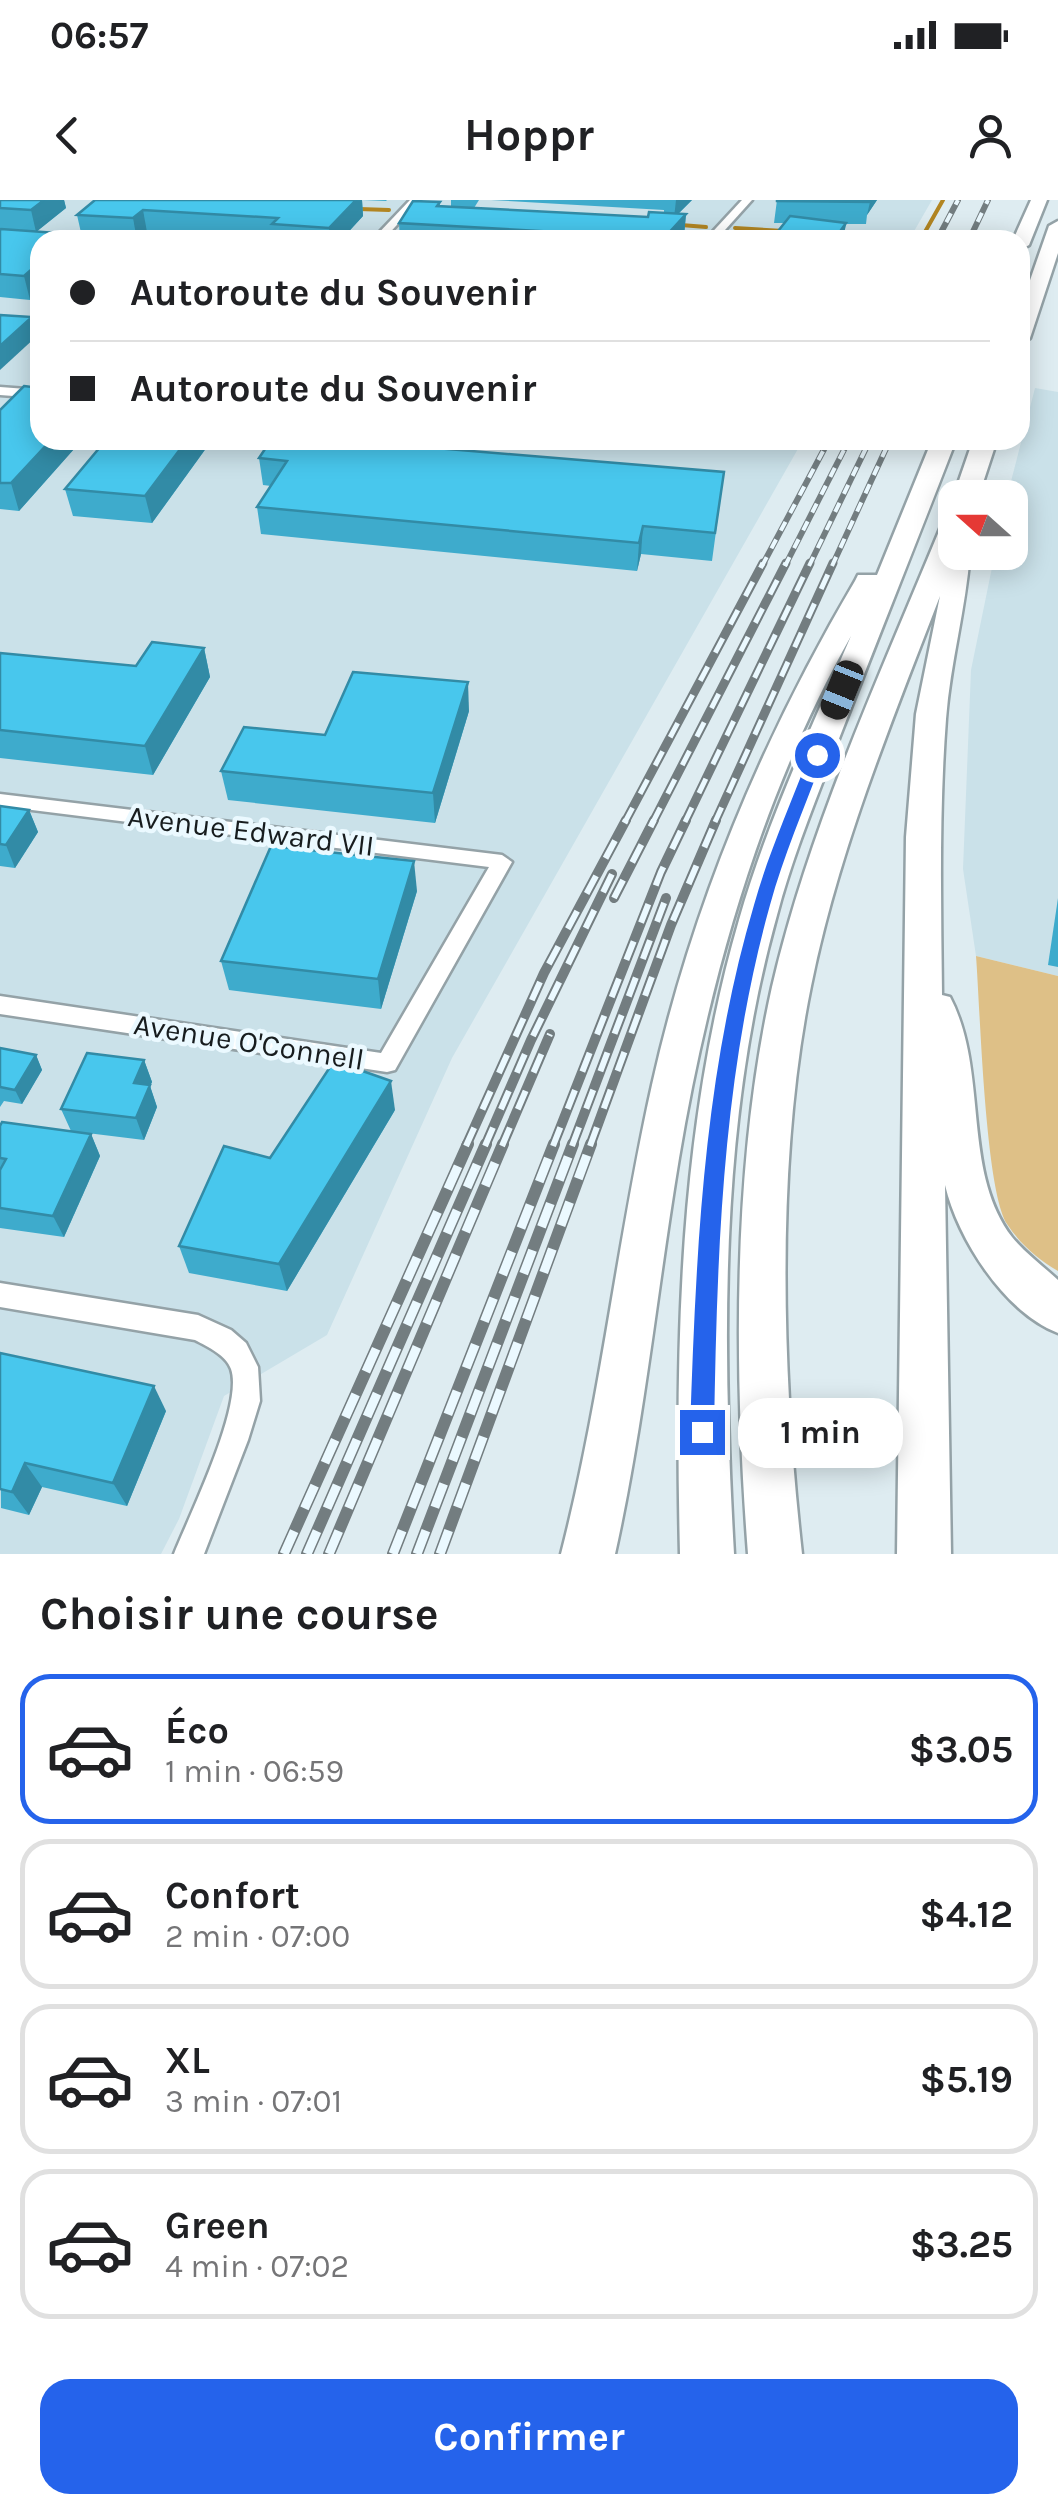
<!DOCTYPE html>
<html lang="fr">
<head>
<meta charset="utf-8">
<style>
	:root { --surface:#fff; --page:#f6f6f6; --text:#202124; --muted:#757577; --line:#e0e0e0; --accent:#2563eb }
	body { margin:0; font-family:Karla,sans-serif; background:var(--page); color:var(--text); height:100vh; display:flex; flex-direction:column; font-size:38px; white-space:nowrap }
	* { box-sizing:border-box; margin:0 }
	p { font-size:32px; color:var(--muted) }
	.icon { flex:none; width:55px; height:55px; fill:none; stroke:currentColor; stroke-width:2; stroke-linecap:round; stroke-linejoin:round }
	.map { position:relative; height:1354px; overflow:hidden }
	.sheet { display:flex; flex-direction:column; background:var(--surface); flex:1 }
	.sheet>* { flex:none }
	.top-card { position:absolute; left:30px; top:30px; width:1000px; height:220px; border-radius:30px; box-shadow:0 5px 25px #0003; display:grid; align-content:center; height:220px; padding:0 40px; background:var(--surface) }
	.needle { width:65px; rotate:291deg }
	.fabs { position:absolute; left:938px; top:280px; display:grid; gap:20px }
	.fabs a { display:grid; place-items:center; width:90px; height:90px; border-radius:20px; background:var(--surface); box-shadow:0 5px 25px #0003; font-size:50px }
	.end { position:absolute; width:45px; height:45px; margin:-22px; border:12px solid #2563eb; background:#fff; box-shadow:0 0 0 5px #fff }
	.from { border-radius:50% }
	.bubble { position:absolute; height:70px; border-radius:30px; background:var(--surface); box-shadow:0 5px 25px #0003; font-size:32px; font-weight:700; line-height:70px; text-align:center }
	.car { position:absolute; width:30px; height:60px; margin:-30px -15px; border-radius:12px; box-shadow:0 0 8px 2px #0007; background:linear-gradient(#222 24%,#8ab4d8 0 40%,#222 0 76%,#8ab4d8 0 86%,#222 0) }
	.top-card b { display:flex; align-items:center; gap:35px; height:95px; font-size:38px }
	.top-card b+b { border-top:2px solid var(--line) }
	.top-card i { width:25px; height:25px; background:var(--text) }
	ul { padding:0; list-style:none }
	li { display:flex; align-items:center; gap:30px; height:150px; margin:0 20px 15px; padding:0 20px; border:5px solid var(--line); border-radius:30px }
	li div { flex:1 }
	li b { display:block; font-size:38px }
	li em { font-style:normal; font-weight:700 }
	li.active { border-color:var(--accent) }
	li>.icon { width:90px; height:90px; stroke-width:1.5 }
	h2 { padding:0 40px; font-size:45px; line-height:120px }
	.button { display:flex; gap:20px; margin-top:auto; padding:20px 40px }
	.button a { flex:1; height:115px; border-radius:30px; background:var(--accent); color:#fff; font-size:40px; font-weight:700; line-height:115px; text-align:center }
	.status { display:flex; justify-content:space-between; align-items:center; height:70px; padding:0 50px; background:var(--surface); direction:ltr }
	.status svg { height:28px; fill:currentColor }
	header { display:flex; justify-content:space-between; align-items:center; height:130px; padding:0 40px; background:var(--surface); font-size:45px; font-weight:700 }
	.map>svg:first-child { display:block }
	.built { fill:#cae1e9 }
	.green { fill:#dec087 }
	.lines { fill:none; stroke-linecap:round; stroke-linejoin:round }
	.stream { stroke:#b28522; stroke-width:4 }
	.street-casing { stroke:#94a2a7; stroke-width:5 }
	.highway-casing { stroke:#94a2a7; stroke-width:5 }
	.street { fill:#fff; fill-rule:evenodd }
	.highway { fill:#fff; fill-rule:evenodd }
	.rail-far3-casing { stroke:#737d80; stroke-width:6 }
	.rail-far2-casing { stroke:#737d80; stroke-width:9 }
	.rail-far1-casing { stroke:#737d80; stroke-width:10 }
	.rail-casing { stroke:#737d80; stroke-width:12 }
	.rail-far3 { stroke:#ebf9ff; stroke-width:4; stroke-dasharray:10; stroke-linecap:butt }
	.rail-far2 { stroke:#ebf9ff; stroke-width:5; stroke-dasharray:16; stroke-linecap:butt }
	.rail-far1 { stroke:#ebf9ff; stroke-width:6; stroke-dasharray:20; stroke-linecap:butt }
	.rail { stroke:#ebf9ff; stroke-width:9; stroke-dasharray:25; stroke-linecap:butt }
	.wall { fill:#3eabcc }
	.shaded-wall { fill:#328ba6 }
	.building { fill:#48c7ed; stroke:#328ba6; stroke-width:2.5 }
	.route { fill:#2563eb }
	.labels { text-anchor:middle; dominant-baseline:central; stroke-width:9; stroke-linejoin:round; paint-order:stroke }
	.street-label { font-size:30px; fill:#171c1e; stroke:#ebf9ff }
</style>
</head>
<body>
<div class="status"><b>06:57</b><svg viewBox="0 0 49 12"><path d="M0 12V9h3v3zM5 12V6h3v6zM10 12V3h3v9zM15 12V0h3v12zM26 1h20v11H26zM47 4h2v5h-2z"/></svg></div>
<header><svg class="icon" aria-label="back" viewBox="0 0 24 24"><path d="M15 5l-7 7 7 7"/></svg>Hoppr<svg class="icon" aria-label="person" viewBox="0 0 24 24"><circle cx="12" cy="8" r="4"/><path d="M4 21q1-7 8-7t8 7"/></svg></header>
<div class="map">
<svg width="1058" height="1354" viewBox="0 0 1058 1354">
	<rect width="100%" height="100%" fill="#deecf1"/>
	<!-- built -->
	<g class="built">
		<path d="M0 0H932L909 40H40V240H803L452 858 327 1135 224 1196 179 1319 161 1354H0Z"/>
		<path d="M1035 188 1058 192V776L976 756 963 669 971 470 995 353 1010 352 1007 297Z"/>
	</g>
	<!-- green -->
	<path class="green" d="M976 756 1058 776V1071C1038 1059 1020 1044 1007 1024 985 990 980 807 976 756Z"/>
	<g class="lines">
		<!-- stream -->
		<g class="stream">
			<path d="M359 9 389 10"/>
			<path d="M681 25 706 27"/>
			<path d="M735 28 783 31"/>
			<path d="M836 33 922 38"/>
			<path d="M921 39 943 0"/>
		</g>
		<!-- street casing -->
		<g class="street-casing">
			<g id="street">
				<path d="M410 0H420L383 40H372Z"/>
				<path d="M742 0H752L716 40H705Z"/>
				<path d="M0 187 40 190V198L0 195Z"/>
				<path d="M0 594 502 655 512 662 395 870 387 872 0 814V796L381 853 489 667 0 606Z"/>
				<path d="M0 1083 198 1115 231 1130 246 1143 258 1167 260 1201 248 1240 204 1354H174C189 1316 244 1205 231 1169 226 1155 208 1147 195 1140L0 1107Z"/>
			</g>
		</g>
		<!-- highway casing -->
		<g class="highway-casing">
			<g id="highway">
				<path d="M1031 0H1047L1029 45 1020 50V40H1013Z"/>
				<path d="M1058 21V53L1030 138 1020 144V109L1049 26Z"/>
				<path d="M932 240H956C918 339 878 437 840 536 818 595 793 654 777 715 719 922 722 1141 734 1354H680C675 1141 679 926 739 720 767 622 811 529 851 436 761 596 709 779 679 958 657 1090 644 1223 615 1354H561C601 1199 617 1041 652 885 692 706 762 539 855 381L858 375H877Z"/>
				<path d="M973 240H997L978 298H955V301L953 298Z"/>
				<path d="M955 316V352H970C966 409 950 463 946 519 939 611 941 703 942 795L950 797C989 871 961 970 1012 1037 1025 1053 1043 1066 1058 1080V1133C1004 1112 958 1039 945 985L951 1354H897L906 637 916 514 940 396C891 523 838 652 811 786 775 962 782 1175 802 1354H748C734 1171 732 966 772 787 809 627 880 475 942 324Z"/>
			</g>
		</g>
		<!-- street -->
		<use href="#street" class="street"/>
		<!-- highway -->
		<use href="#highway" class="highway"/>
		<!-- rail-far3 casing -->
		<g class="rail-far3-casing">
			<g id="rail-far3">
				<path d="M937 40 958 0"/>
				<path d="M969 40 988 0"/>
				<path d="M762 366 829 240"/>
				<path d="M785 366 849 240"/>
				<path d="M809 366 870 240"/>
				<path d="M832 366 890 240"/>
			</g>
		</g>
		<!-- rail-far2 casing -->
		<g class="rail-far2-casing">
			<g id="rail-far2">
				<path d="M625 622 763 363"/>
				<path d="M653 622 786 363"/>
				<path d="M685 622 810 363"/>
				<path d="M715 622 833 363"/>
			</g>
		</g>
		<!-- rail-far1 casing -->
		<g class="rail-far1-casing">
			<g id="rail-far1">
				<path d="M614 698 654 620"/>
				<path d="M466 946 544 773 626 620"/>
				<path d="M485 946 531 840 612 674"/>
				<path d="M502 946 550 834"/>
				<path d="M553 946 661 672 686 620"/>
				<path d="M572 946 666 698"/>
				<path d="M590 946 671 725 716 620"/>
			</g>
		</g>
		<!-- rail casing -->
		<g class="rail-casing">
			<g id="rail">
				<path d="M284 1354 468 944"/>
				<path d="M307 1354 486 944"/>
				<path d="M329 1354 503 944"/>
				<path d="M393 1354 554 944"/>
				<path d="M417 1354 573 944"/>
				<path d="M440 1354 591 944"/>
			</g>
		</g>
		<!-- rail-far3 -->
		<use href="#rail-far3" class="rail-far3"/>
		<!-- rail-far2 -->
		<use href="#rail-far2" class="rail-far2"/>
		<!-- rail-far1 -->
		<use href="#rail-far1" class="rail-far1"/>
		<!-- rail -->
		<use href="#rail" class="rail"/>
	</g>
	<!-- wall -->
	<g class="wall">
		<path d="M0 0H64L66 8 36 32 0 29Z"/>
		<path d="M95 0H387L386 1 362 0 363 16 341 40H270L147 32 141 38 117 40 82 37 77 15Z"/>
		<path d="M451 0H479L474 8 451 7Z"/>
		<path d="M491 0H692L679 13 686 14 684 36 681 40H400L399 23 440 2V6L648 17 664 12V10Z"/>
		<path d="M777 0H877L867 15 866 24H846L843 40 784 23H774Z"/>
		<path d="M0 30 72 34 74 40H40L30 100 0 97Z"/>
		<path d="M0 210 40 240H82L19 311 0 309Z"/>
		<path d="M212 240 152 323 73 316 65 289Z"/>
		<path d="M259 258 724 272 712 361 641 354 637 371 261 334 257 307 271 286 263 285Z"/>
		<path d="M204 448 210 477 153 575 0 558V453L136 466Z"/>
		<path d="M469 511 435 623 228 600 221 571Z"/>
		<path d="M0 606 29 610 38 632 15 668 0 666Z"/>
		<path d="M417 691 381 809 229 790 221 761Z"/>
		<path d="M1058 698V767L1048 765Z"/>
		<path d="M0 848 36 855 42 870 22 904 4 901 0 907Z"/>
		<path d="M144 860 152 882 150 886 157 907 144 940 71 931 61 909Z"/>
		<path d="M395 910 287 1091 189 1073 179 1046Z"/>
		<path d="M0 926 91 934 100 956 64 1037 0 1028Z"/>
		<path d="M0 1153 166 1211 127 1306 42 1287 29 1315 1 1308Z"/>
	</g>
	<!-- shaded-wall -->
	<g class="shaded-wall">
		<path d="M44 0H64L66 8 36 32 31 10Z"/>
		<path d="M356 0H362L363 16 341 40H330L329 28Z"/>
		<path d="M676 0H692L674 18Z"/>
		<path d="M868 0H877L867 15 870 2Z"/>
		<path d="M143 10 147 32 137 40 133 18Z"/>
		<path d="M686 14 684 36 681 40H664V38Z"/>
		<path d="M846 23 843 40H834Z"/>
		<path d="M40 62V91L30 100 24 76Z"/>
		<path d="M32 117 37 136 0 170V146Z"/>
		<path d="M51 240H82L19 311 11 283Z"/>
		<path d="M187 240H212L152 323 145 296Z"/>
		<path d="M643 326 641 354 637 371 639 343Z"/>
		<path d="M204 448 210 477 153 575 145 546Z"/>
		<path d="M468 482 469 511 435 623 433 593Z"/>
		<path d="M29 610 38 632 15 668 6 645Z"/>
		<path d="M414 661 417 691 381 809 378 779Z"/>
		<path d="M36 855 42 870 22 904 15 890Z"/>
		<path d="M144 860 152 882 150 886 157 907 144 940 136 918 134 883Z"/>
		<path d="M391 881 395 910 287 1091 279 1064Z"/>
		<path d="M91 934 100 956 64 1037 53 1016Z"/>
		<path d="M154 1186 166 1211 127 1306 113 1283Z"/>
		<path d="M25 1263 42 1287 29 1315 12 1292Z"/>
	</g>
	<!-- building -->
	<g class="building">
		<path d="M0 0H44L31 10 0 8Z"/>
		<path d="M95 0H356L329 28 272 24 278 18 143 10 133 18 77 15Z"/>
		<path d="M777 0H869L870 2 777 1Z"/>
		<path d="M413 1 440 2 437 6 648 17 649 12 686 14 664 38 399 23Z"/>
		<path d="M790 16 846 23 834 40H771Z"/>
		<path d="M0 30 1 29 72 34 66 40H40V62L24 76 0 74Z"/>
		<path d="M121 37 168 40H117Z"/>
		<path d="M0 115 32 117 0 146Z"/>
		<path d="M24 186 40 188V240H51L11 283H0V210Z"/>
		<path d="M106 240H187L145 296 65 289Z"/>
		<path d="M271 240H340L724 272 715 333 643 326 639 343 257 307 287 261 259 258Z"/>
		<path d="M152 442 204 448 145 546 0 530V453L136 466Z"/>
		<path d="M353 472 468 482 433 593 221 571 244 527 325 535Z"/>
		<path d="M0 606 29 610 6 645 0 644Z"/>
		<path d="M271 646 414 661 378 779 221 761Z"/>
		<path d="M0 848 36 855 15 890 0 887Z"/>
		<path d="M87 853 144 860 134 883 150 885 136 918 61 909Z"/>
		<path d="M334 861 391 881 279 1064 179 1046 224 946 270 958Z"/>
		<path d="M2 922 91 934 53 1016 0 1008V970L6 959 0 958V926Z"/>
		<path d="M0 1153 154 1186 113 1283 25 1263 12 1292 0 1289Z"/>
	</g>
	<!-- route -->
	<path class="route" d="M817 550 824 555C806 604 784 654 770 705 722 877 717 1054 714 1232L710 1240 702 1244 694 1240 690 1232C696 1054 703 877 754 705 768 654 791 604 809 555Z"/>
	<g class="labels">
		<!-- street labels -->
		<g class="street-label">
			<text transform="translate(251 631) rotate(7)">Avenue Edward VII</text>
			<text transform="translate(249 842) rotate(9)">Avenue O'Connell</text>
		</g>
	</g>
</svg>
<div class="fabs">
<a><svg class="needle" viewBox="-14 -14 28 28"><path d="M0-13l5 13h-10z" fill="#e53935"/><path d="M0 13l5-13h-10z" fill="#757577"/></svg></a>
</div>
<i class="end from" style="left:817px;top:555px"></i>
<i class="end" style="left:702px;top:1232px"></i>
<div class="bubble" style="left:738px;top:1198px;width:165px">1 min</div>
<i class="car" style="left:842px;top:490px;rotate:202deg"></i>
<div class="top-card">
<b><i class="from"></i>Autoroute du Souvenir</b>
<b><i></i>Autoroute du Souvenir</b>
</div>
</div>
<section class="sheet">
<h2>Choisir une course</h2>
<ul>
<li class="active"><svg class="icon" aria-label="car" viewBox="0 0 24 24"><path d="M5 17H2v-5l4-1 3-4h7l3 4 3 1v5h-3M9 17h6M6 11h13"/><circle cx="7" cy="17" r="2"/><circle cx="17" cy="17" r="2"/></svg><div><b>Éco</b><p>1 min · 06:59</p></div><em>$3.05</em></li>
<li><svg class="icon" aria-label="car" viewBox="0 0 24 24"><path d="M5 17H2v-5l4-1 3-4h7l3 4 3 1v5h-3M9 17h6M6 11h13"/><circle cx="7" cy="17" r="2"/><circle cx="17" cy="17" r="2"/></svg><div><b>Confort</b><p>2 min · 07:00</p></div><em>$4.12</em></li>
<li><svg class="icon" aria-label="car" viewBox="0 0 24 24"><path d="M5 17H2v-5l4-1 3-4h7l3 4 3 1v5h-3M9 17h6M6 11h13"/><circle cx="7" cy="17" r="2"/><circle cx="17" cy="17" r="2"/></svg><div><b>XL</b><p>3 min · 07:01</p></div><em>$5.19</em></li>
<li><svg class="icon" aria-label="car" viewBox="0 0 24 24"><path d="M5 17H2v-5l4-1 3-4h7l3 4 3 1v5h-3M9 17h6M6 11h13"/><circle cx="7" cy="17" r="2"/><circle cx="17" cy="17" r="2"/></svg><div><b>Green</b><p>4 min · 07:02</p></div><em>$3.25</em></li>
</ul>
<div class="button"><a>Confirmer</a></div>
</section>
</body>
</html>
